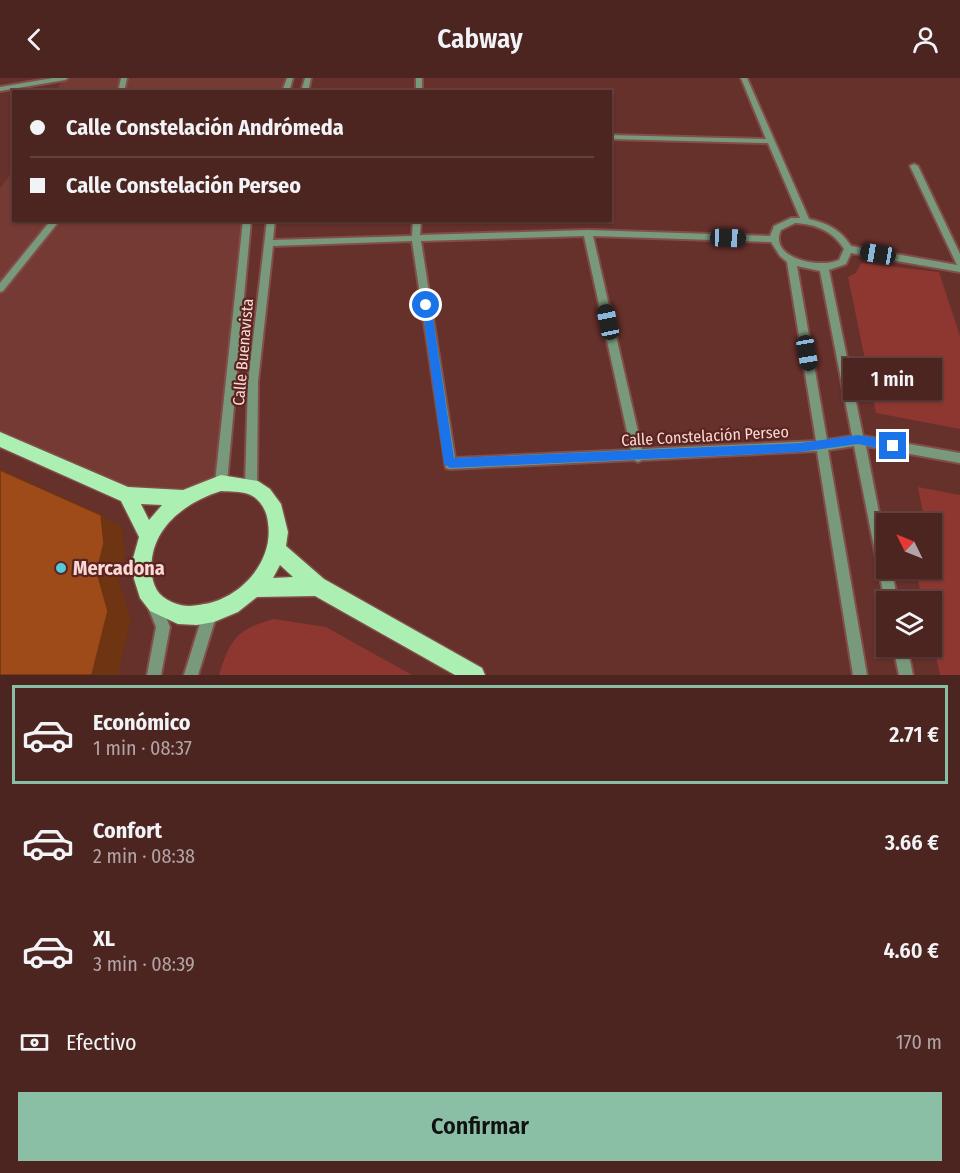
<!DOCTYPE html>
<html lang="es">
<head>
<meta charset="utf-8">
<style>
	:root { --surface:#4c2420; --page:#56302d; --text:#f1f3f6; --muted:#b2a4a5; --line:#63413e; --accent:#8abfa5 }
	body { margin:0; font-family:"Fira Sans Condensed",sans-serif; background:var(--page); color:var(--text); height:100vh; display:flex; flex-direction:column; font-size:22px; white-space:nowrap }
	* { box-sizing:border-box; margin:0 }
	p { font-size:20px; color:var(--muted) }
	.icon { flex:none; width:33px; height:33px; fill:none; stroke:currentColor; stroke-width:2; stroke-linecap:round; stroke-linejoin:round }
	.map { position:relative; height:597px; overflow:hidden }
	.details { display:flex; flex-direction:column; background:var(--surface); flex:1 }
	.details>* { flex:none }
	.hud { position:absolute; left:12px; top:12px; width:600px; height:132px; border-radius:0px; box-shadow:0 2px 4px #0004,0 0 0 2px var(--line); display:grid; align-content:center; height:132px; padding:0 18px; background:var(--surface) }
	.needle { width:39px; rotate:313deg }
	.fabs { position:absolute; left:876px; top:435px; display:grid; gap:12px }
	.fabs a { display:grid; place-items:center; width:66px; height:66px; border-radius:0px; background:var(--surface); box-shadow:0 2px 4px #0004,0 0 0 2px var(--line); font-size:30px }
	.end { position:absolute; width:27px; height:27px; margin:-14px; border:8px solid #1a73e8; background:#fff; box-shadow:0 0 0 3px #fff }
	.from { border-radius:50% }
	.bubble { position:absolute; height:42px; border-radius:0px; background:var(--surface); box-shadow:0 2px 4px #0004,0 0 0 2px var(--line); font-size:20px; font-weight:600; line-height:42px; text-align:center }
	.car { position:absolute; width:18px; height:36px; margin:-18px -9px; border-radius:8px; box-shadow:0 0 4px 2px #0007; background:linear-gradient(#222 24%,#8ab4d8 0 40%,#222 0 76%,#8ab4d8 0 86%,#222 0) }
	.hud b { display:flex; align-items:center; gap:21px; height:57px; font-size:22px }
	.hud b+b { border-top:2px solid var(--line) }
	.hud i { width:15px; height:15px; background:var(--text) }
	ul { padding:10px 0 0; list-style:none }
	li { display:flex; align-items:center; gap:18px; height:99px; margin:0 12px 9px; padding:0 6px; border:3px solid transparent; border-radius:0px }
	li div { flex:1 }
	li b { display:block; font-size:22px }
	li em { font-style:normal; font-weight:600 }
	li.active { border-color:var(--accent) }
	li>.icon { width:54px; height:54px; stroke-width:1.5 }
	.pay { display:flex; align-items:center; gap:15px; height:66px; padding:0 18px; font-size:22px }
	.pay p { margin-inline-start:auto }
	.primary-button { display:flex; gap:12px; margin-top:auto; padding:12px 18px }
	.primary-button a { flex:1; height:69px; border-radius:0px; background:var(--accent); color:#111; font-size:24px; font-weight:600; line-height:69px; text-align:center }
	header { display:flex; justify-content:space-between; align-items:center; height:78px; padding:0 18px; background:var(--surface); font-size:27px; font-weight:600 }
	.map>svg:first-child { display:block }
	.built { fill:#763a34 }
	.green { fill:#8d3730 }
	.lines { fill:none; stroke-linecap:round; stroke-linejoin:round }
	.minor-casing { stroke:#814e49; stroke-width:4 }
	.major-casing { stroke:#814e49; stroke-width:3 }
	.minor { fill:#79997c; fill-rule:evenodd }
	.major { fill:#abefb2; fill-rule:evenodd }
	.shaded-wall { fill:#6f3412 }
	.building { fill:#9f4b19; stroke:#6f3412; stroke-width:1.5 }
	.route { fill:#1a73e8 }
	.poi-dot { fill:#53cbdb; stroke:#5a2521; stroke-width:2 }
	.labels { text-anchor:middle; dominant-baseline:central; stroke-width:4.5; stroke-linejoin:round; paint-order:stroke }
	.street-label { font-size:16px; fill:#fbd9d4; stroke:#5a2521 }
	.near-poi-label { font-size:20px; font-weight:bold; fill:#fbd9d4; stroke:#5a2521; text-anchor:start }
</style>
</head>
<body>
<header><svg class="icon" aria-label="back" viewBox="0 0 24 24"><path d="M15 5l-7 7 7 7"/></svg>Cabway<svg class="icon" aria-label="person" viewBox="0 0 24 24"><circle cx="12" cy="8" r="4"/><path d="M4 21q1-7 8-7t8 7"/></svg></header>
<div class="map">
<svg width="960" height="597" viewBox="0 0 960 597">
	<rect width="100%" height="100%" fill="#66302b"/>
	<!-- built -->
	<g class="built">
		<path d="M64 0H291L285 13 55 14Z"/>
		<path d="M13 93 14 142 247 143 221 405 183 420 127 417 0 361V110Z"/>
	</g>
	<!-- green -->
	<g class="green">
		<path d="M861 185 939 194 960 258V351L876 335 848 199 856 195Z"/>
		<path d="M918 409 960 417V597H940L932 561V524L923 523 915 491H934L932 446 925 445Z"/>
		<path d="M274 541 326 549 412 597H219C230 561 237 551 274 541Z"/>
	</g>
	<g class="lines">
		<!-- minor casing -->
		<g class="minor-casing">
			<g id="minor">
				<path d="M53 0H68L65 2 0 13V9Z"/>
				<path d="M121 0H127L124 14H118Z"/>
				<path d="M287 0H293L289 14H282Z"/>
				<path d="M305 0H311L308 14H301Z"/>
				<rect x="416" y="0" width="6" height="14"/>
				<path d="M741 0H747L809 141C827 145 841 152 851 168L957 187 910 88 914 86 918 88 960 176V194L851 175 846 186 829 192 863 358 960 375V385L866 368 886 470V490H891L898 524H886V529L854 368 828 372 867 597H853L817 373 642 382 638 384 634 382 450 391 446 390 412 163 273 168 258 304 257 408 255 412 251 414 247 412 245 408 248 304 267 142H275L273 162 412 158 413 142H421L420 157 588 152 770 158 774 148 791 140H800L768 65 610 61V57L766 61ZM795 145C816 146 833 153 844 171L839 182C819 191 768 180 781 152ZM584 158 631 372 455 380 421 163ZM593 158 771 164 780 178 787 184 816 363 642 371ZM797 188 820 193 852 358 827 362Z"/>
				<path d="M51 142H60L3 213 0 214V205Z"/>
				<path d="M243 142H251L227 405 225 409 221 411 217 409 215 405Z"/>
				<path d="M153 517 158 519 170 549 161 597H147L156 549 146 524 148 519Z"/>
				<path d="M210 529 215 531 217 536 198 597H184L203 536 205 531Z"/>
				<path d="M893 568H907L913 597H899Z"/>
			</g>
		</g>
		<!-- major casing -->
		<g class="major-casing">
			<path id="major" d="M0 354 128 409 183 412 221 397 258 403 270 411 281 426 288 454 286 468 324 501 482 590 485 597H455L315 518 257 519 238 534 214 544 197 547 178 546 150 533 140 520 134 501 132 484 139 459 121 423 0 369ZM221 413C230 414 240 413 248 416 260 420 267 433 268 445 274 483 241 520 204 526 195 528 185 529 177 526 162 521 154 513 152 497 147 453 183 425 221 413ZM141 426 162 427 149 442ZM280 487 293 499 273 500Z"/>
		</g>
		<!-- minor -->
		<use href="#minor" class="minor"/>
		<!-- major -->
		<use href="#major" class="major"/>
	</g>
	<!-- shaded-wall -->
	<path class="shaded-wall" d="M101 437 122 449 125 476 119 504 131 541 118 597H92Z"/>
	<!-- building -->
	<path class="building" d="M0 392 101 437 104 465 97 494 108 533 92 597H0Z"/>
	<!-- route -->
	<path class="route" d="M426 224 431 227 454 380 800 365 858 357 893 363 898 368 893 373 858 366 800 374 450 390 444 386 422 227Z"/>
	<!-- markers -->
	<circle class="poi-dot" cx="61" cy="490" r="6"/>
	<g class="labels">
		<!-- street labels -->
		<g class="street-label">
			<text transform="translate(243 274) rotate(-85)">Calle Buenavista</text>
			<text transform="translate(705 358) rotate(-3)">Calle Constelación Perseo</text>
		</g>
		<!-- near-poi labels -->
		<g class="near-poi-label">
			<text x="73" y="490">Mercadona</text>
		</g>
	</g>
</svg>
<div class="fabs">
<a><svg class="needle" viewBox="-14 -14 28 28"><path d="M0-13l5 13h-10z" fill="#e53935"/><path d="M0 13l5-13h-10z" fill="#b2a4a5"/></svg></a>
<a><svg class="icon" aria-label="layers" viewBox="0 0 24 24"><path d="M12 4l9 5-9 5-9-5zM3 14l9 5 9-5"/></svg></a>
</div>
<i class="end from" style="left:426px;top:227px"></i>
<i class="end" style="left:893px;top:368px"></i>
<div class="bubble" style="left:843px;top:280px;width:99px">1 min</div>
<i class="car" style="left:728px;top:160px;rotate:92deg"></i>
<i class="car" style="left:878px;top:176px;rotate:280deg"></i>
<i class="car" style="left:608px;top:244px;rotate:348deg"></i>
<i class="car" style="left:807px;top:275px;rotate:170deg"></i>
<div class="hud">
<b><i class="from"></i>Calle Constelación Andrómeda</b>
<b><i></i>Calle Constelación Perseo</b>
</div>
</div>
<section class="details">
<ul>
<li class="active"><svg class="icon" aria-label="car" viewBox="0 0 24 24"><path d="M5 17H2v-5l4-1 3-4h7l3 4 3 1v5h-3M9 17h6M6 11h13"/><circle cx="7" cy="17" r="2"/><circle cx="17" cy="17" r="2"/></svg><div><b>Económico</b><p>1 min · 08:37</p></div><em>2.71 €</em></li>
<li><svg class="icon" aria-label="car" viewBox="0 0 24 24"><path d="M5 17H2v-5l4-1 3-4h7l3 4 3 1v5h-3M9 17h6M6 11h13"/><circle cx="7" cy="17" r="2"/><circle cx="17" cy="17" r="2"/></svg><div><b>Confort</b><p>2 min · 08:38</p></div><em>3.66 €</em></li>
<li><svg class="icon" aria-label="car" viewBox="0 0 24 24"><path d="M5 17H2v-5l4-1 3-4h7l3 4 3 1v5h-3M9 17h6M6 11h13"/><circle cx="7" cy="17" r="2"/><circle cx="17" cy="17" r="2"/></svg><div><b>XL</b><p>3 min · 08:39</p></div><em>4.60 €</em></li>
</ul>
<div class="pay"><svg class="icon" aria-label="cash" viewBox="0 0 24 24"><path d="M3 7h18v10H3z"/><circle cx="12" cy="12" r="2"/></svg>Efectivo<p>170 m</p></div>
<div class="primary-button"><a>Confirmar</a></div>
</section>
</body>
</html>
